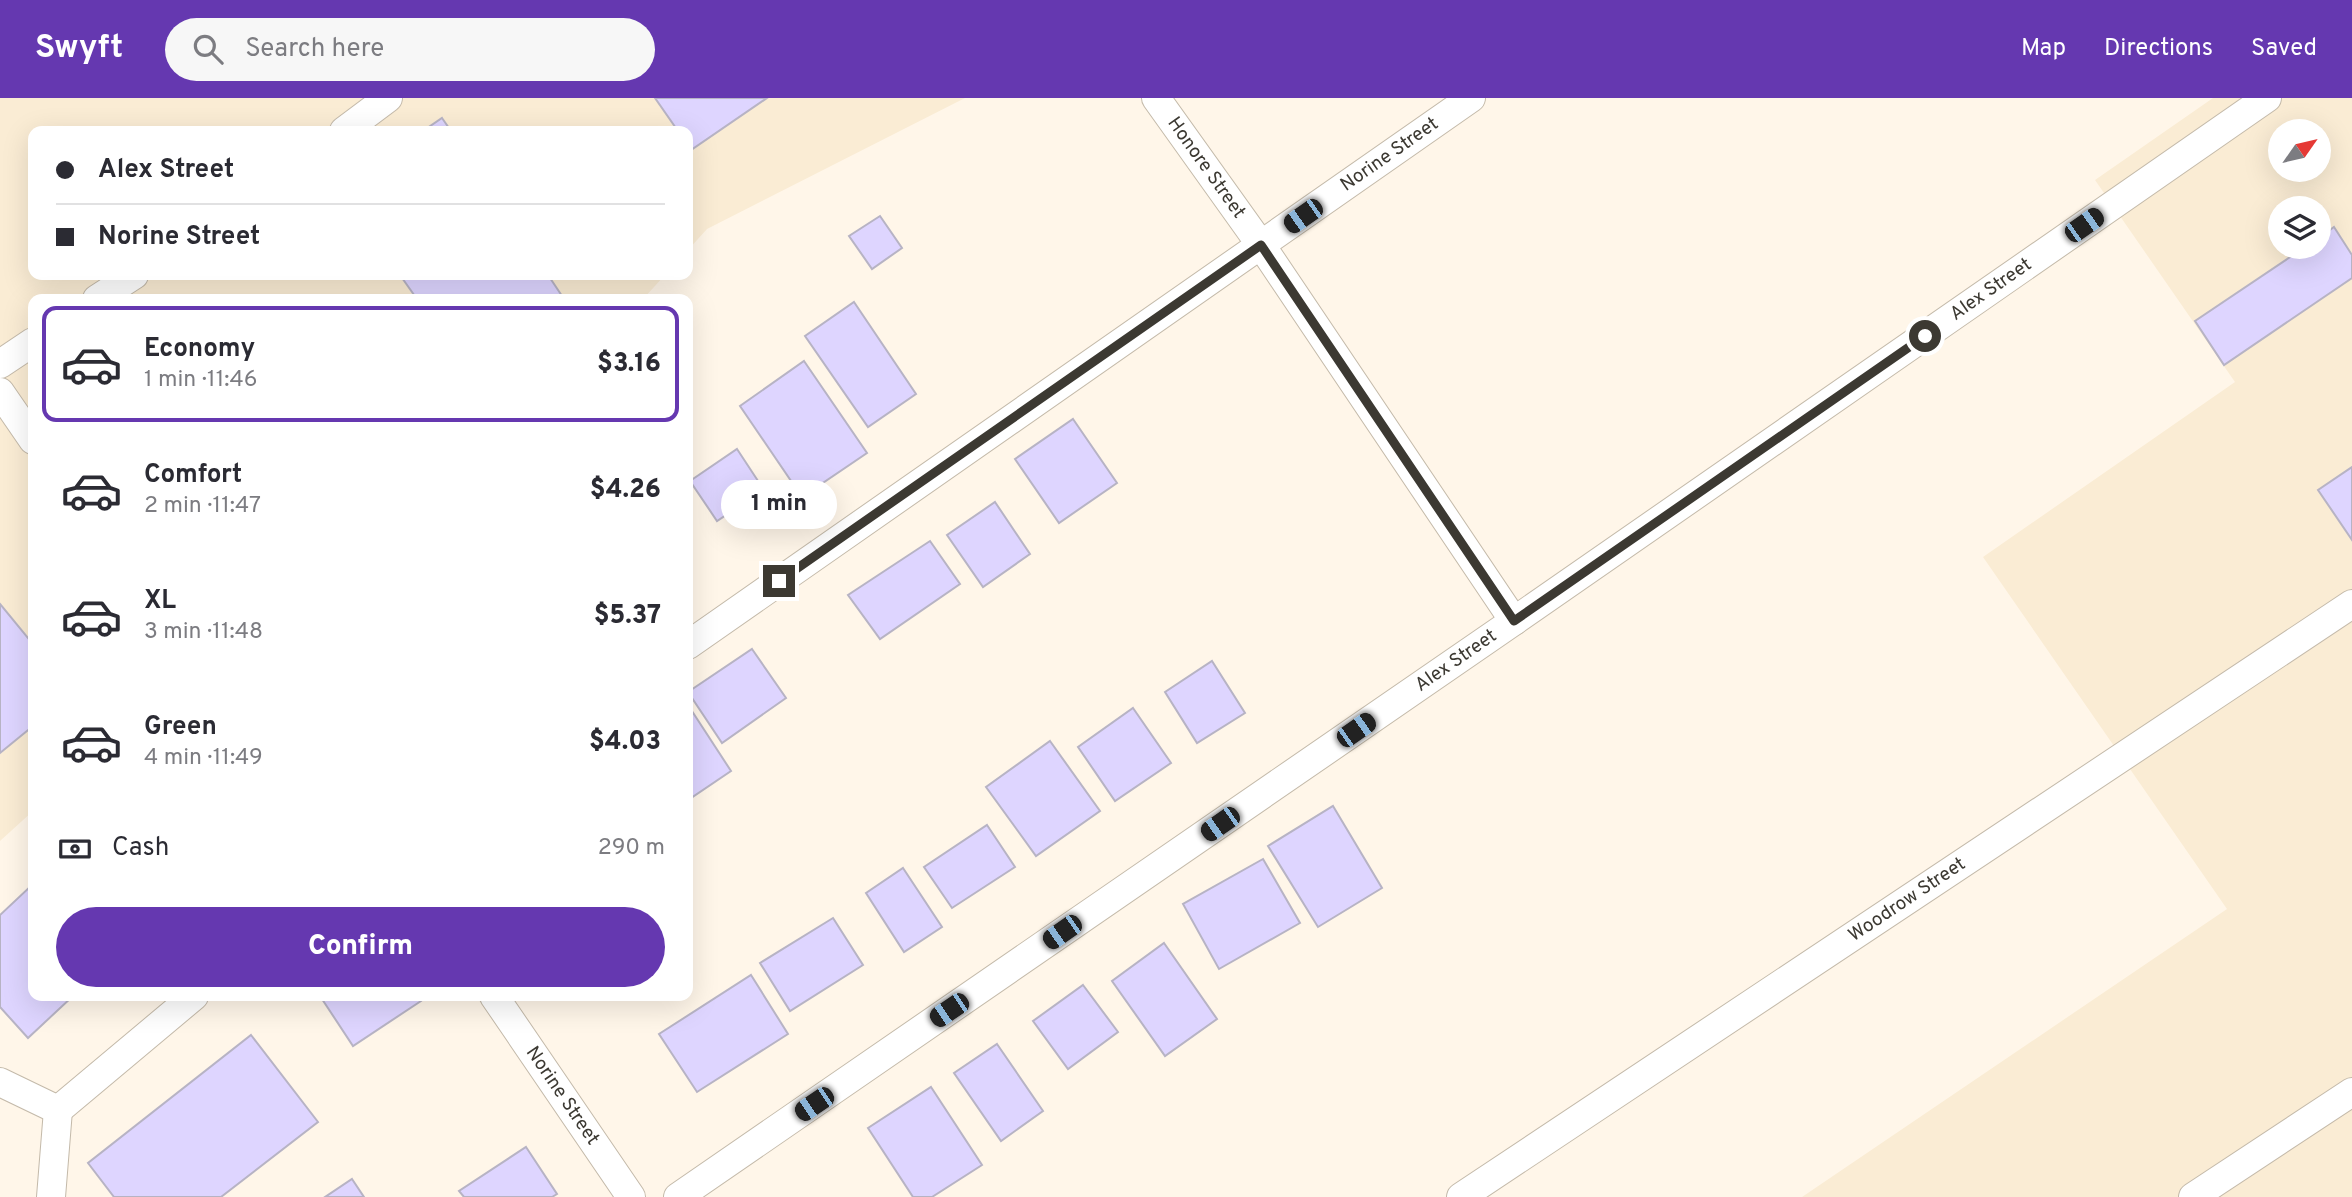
<!DOCTYPE html>
<html lang="en">
<head>
<meta charset="utf-8">
<style>
	:root { --surface:#fff; --page:#f7f7f7; --text:#2b2b33; --muted:#7c7c81; --line:#e1e1e2; --accent:#6538b0 }
	body { margin:0; font-family:Overpass,sans-serif; background:var(--page); color:var(--text); height:100vh; display:flex; flex-direction:column; font-size:26px; white-space:nowrap }
	* { box-sizing:border-box; margin:0 }
	p { font-size:23px; color:var(--muted) }
	.icon { flex:none; width:38px; height:38px; fill:none; stroke:currentColor; stroke-width:2; stroke-linecap:round; stroke-linejoin:round }
	.map { position:relative; flex:1; overflow:hidden }
	.panel { position:absolute; left:28px; top:196px; width:665px; height:707px; display:flex; flex-direction:column; background:var(--surface); border-radius:14px; box-shadow:0 7px 28px #0002 }
	.panel>* { flex:none }
	.top-card { position:absolute; left:28px; top:28px; width:665px; height:154px; border-radius:14px; box-shadow:0 7px 28px #0002; display:grid; align-content:center; height:154px; padding:0 28px; background:var(--surface) }
	.needle { width:46px; rotate:56deg }
	.buttons { position:absolute; left:2268px; top:21px; display:grid; gap:14px }
	.buttons a { display:grid; place-items:center; width:63px; height:63px; border-radius:50%; background:var(--surface); box-shadow:0 7px 28px #0002; font-size:35px }
	.end { position:absolute; width:32px; height:32px; margin:-16px; border:9px solid #3c3932; background:#fff; box-shadow:0 0 0 4px #fff }
	.from { border-radius:50% }
	.bubble { position:absolute; height:49px; border-radius:24px; background:var(--surface); box-shadow:0 7px 28px #0002; font-size:23px; font-weight:800; line-height:49px; text-align:center }
	.car { position:absolute; width:21px; height:42px; margin:-21px -10px; border-radius:9px; box-shadow:0 0 5px 2px #0007; background:linear-gradient(#222 24%,#8ab4d8 0 40%,#222 0 76%,#8ab4d8 0 86%,#222 0) }
	.top-card b { display:flex; align-items:center; gap:24px; height:66px; font-size:26px }
	.top-card b+b { border-top:2px solid var(--line) }
	.top-card i { width:18px; height:18px; background:var(--text) }
	ul { padding:12px 0 0; list-style:none }
	li { display:flex; align-items:center; gap:21px; height:116px; margin:0 14px 10px; padding:0 14px; border:4px solid transparent; border-radius:14px }
	li div { flex:1 }
	li b { display:block; font-size:26px }
	li em { font-style:normal; font-weight:800 }
	li.on { border-color:var(--accent) }
	li>.icon { width:63px; height:63px; stroke-width:1.5 }
	.pay { display:flex; align-items:center; gap:18px; height:77px; padding:0 28px; font-size:26px }
	.pay p { margin-inline-start:auto }
	.cta { display:flex; gap:14px; margin-top:auto; padding:14px 28px }
	.cta a { flex:1; height:80px; border-radius:42px; background:var(--accent); color:#fff; font-size:28px; font-weight:800; line-height:80px; text-align:center }
	header { display:flex; align-items:center; gap:42px; box-sizing:border-box; height:98px; padding:0 35px; background:var(--accent); color:#fff }
	header strong { font-size:33px }
	nav { display:flex; gap:38px; margin-inline-start:auto; font-size:24px }
	.search { width:490px; height:63px; background:var(--page); display:flex; align-items:center; gap:18px; box-sizing:border-box; padding:0 24px; border-radius:38px; color:var(--muted); font-size:26px }
	.map>svg:first-child { display:block }
	.built { fill:#faecd4; fill-rule:evenodd }
	.building { fill:#ded5ff; stroke:#b7b3c4; stroke-width:2 }
	.lines { fill:none; stroke-linecap:round; stroke-linejoin:round }
	.minor-casing { stroke:#c4baaa; stroke-width:30 }
	.minor { stroke:#fff; stroke-width:28 }
	.route { stroke:#3c3932; stroke-width:9 }
	.labels { text-anchor:middle; dominant-baseline:central; stroke-width:6; stroke-linejoin:round; paint-order:stroke }
	.street-label { font-size:19px; fill:#3c3932; stroke:#fff6e9 }
</style>
</head>
<body>
<header>
<strong>Swyft</strong>
<div class="search"><svg class="icon" aria-label="search" viewBox="0 0 24 24"><circle cx="10" cy="10" r="6"/><path d="M15 15l6 6"/></svg>Search here</div>
<nav><a>Map</a><a>Directions</a><a>Saved</a></nav>
</header>
<div class="map">
<svg width="2352" height="1099" viewBox="0 0 2352 1099">
	<rect width="100%" height="100%" fill="#fff6e9"/>
	<!-- built -->
	<g class="built">
		<path d="M0 0H965L707 131 688 152V33H33V177H665L643 201H33V713L0 743Z"/>
		<path d="M2213 0H2352V1099H1802L2227 811 1983 459 2235 284 2095 82ZM2280 33H2319V72H2280ZM2280 110H2319V149H2280Z"/>
	</g>
	<!-- building -->
	<g class="building">
		<path d="M655 0H767L691 52 688 47V33H678Z"/>
		<path d="M442 20 451 33H423Z"/>
		<path d="M880 118 902 150 872 171 849 138Z"/>
		<path d="M2334 129 2352 157V180L2224 267 2195 223 2305 149H2319V140Z"/>
		<path d="M400 177H548L564 201H417Z"/>
		<path d="M854 204 916 296 868 329 805 238Z"/>
		<path d="M804 263 867 355 802 399 740 308Z"/>
		<path d="M1073 321 1117 385 1059 425 1015 361Z"/>
		<path d="M737 351 764 392 717 423 690 383Z"/>
		<path d="M2352 369V442L2318 392Z"/>
		<path d="M995 404 1030 456 983 489 947 437Z"/>
		<path d="M930 443 960 486 880 541 848 497Z"/>
		<path d="M0 506 33 546V628L0 655Z"/>
		<path d="M752 551 786 600 722 645 688 594Z"/>
		<path d="M1212 563 1245 615 1197 645 1165 594Z"/>
		<path d="M688 607 731 673 688 702Z"/>
		<path d="M1133 610 1171 665 1115 703 1078 649Z"/>
		<path d="M1050 643 1100 713 1036 758 986 689Z"/>
		<path d="M1333 708 1382 790 1318 829 1268 748Z"/>
		<path d="M987 727 1015 769 952 810 924 769Z"/>
		<path d="M1263 761 1300 825 1219 871 1183 806Z"/>
		<path d="M903 770 942 829 904 854 866 795Z"/>
		<path d="M33 786V898H73L28 940 0 909V817Z"/>
		<path d="M833 820 863 867 790 913 760 865Z"/>
		<path d="M1164 845 1217 921 1165 958 1112 883Z"/>
		<path d="M751 877 788 936 697 994 659 936Z"/>
		<path d="M1083 887 1118 934 1068 971 1033 923Z"/>
		<path d="M320 898H418L421 903 353 948Z"/>
		<path d="M251 937 318 1024 221 1099H114L88 1065Z"/>
		<path d="M997 946 1043 1013 1001 1043 954 975Z"/>
		<path d="M931 989 982 1067 932 1099H913L868 1030Z"/>
		<path d="M526 1049 557 1096 552 1099H464L459 1093Z"/>
		<path d="M352 1081 364 1099H325Z"/>
	</g>
	<g class="lines">
		<!-- minor casing -->
		<g class="minor-casing">
			<g id="minor">
				<path id="s1" d="M1156 0 1261 147 1514 523"/>
				<path d="M344 33 388 0"/>
				<path d="M97 201 134 177"/>
				<path d="M0 266 33 244"/>
				<path d="M0 294 33 342"/>
				<path id="s2" d="M688 547 1471 0"/>
				<path id="s3" d="M494 898 631 1099"/>
				<path d="M0 984 58 1012 194 898"/>
				<path d="M51 1099 58 1012"/>
				<path id="s4" d="M678 1099 1514 523 2267 0"/>
				<path id="s5" d="M1461 1099 2352 506"/>
				<path d="M2193 1099 2352 994"/>
			</g>
		</g>
		<!-- minor -->
		<use href="#minor" class="minor"/>
	</g>
	<g class="lines">
		<!-- route -->
		<path class="route" d="M779 483 1261 147 1514 523 1925 238"/>
	</g>
	<g class="labels">
		<!-- street labels -->
		<g class="street-label">
			<text stroke="none"><textPath href="#s2" startOffset="856">Norine Street</textPath></text>
			<text stroke="none"><textPath href="#s1" startOffset="86">Honore Street</textPath></text>
			<text stroke="none"><textPath href="#s4" startOffset="1596">Alex Street</textPath></text>
			<text stroke="none"><textPath href="#s4" startOffset="945">Alex Street</textPath></text>
			<text stroke="none"><textPath href="#s5" startOffset="536">Woodrow Street</textPath></text>
			<text stroke="none"><textPath href="#s3" startOffset="121">Norine Street</textPath></text>
		</g>
	</g>
</svg>
<div class="buttons">
<a><svg class="needle" viewBox="-14 -14 28 28"><path d="M0-13l5 13h-10z" fill="#e53935"/><path d="M0 13l5-13h-10z" fill="#7c7c81"/></svg></a>
<a><svg class="icon" aria-label="layers" viewBox="0 0 24 24"><path d="M12 4l9 5-9 5-9-5zM3 14l9 5 9-5"/></svg></a>
</div>
<i class="end from" style="left:1925px;top:238px"></i>
<i class="end" style="left:779px;top:483px"></i>
<div class="bubble" style="left:721px;top:382px;width:116px">1 min</div>
<i class="car" style="left:1303px;top:118px;rotate:235deg"></i>
<i class="car" style="left:2084px;top:127px;rotate:55deg"></i>
<i class="car" style="left:1356px;top:632px;rotate:55deg"></i>
<i class="car" style="left:1220px;top:726px;rotate:235deg"></i>
<i class="car" style="left:1062px;top:834px;rotate:235deg"></i>
<i class="car" style="left:949px;top:912px;rotate:236deg"></i>
<i class="car" style="left:814px;top:1006px;rotate:236deg"></i>
<div class="top-card">
<b><i class="from"></i>Alex Street</b>
<b><i></i>Norine Street</b>
</div>
<section class="panel">
<ul>
<li class="on"><svg class="icon" aria-label="car" viewBox="0 0 24 24"><path d="M5 17H2v-5l4-1 3-4h7l3 4 3 1v5h-3M9 17h6M6 11h13"/><circle cx="7" cy="17" r="2"/><circle cx="17" cy="17" r="2"/></svg><div><b>Economy</b><p>1 min · 11:46</p></div><em>$3.16</em></li>
<li><svg class="icon" aria-label="car" viewBox="0 0 24 24"><path d="M5 17H2v-5l4-1 3-4h7l3 4 3 1v5h-3M9 17h6M6 11h13"/><circle cx="7" cy="17" r="2"/><circle cx="17" cy="17" r="2"/></svg><div><b>Comfort</b><p>2 min · 11:47</p></div><em>$4.26</em></li>
<li><svg class="icon" aria-label="car" viewBox="0 0 24 24"><path d="M5 17H2v-5l4-1 3-4h7l3 4 3 1v5h-3M9 17h6M6 11h13"/><circle cx="7" cy="17" r="2"/><circle cx="17" cy="17" r="2"/></svg><div><b>XL</b><p>3 min · 11:48</p></div><em>$5.37</em></li>
<li><svg class="icon" aria-label="car" viewBox="0 0 24 24"><path d="M5 17H2v-5l4-1 3-4h7l3 4 3 1v5h-3M9 17h6M6 11h13"/><circle cx="7" cy="17" r="2"/><circle cx="17" cy="17" r="2"/></svg><div><b>Green</b><p>4 min · 11:49</p></div><em>$4.03</em></li>
</ul>
<div class="pay"><svg class="icon" aria-label="cash" viewBox="0 0 24 24"><path d="M3 7h18v10H3z"/><circle cx="12" cy="12" r="2"/></svg>Cash<p>290 m</p></div>
<div class="cta"><a>Confirm</a></div>
</section>
</div>
</body>
</html>
